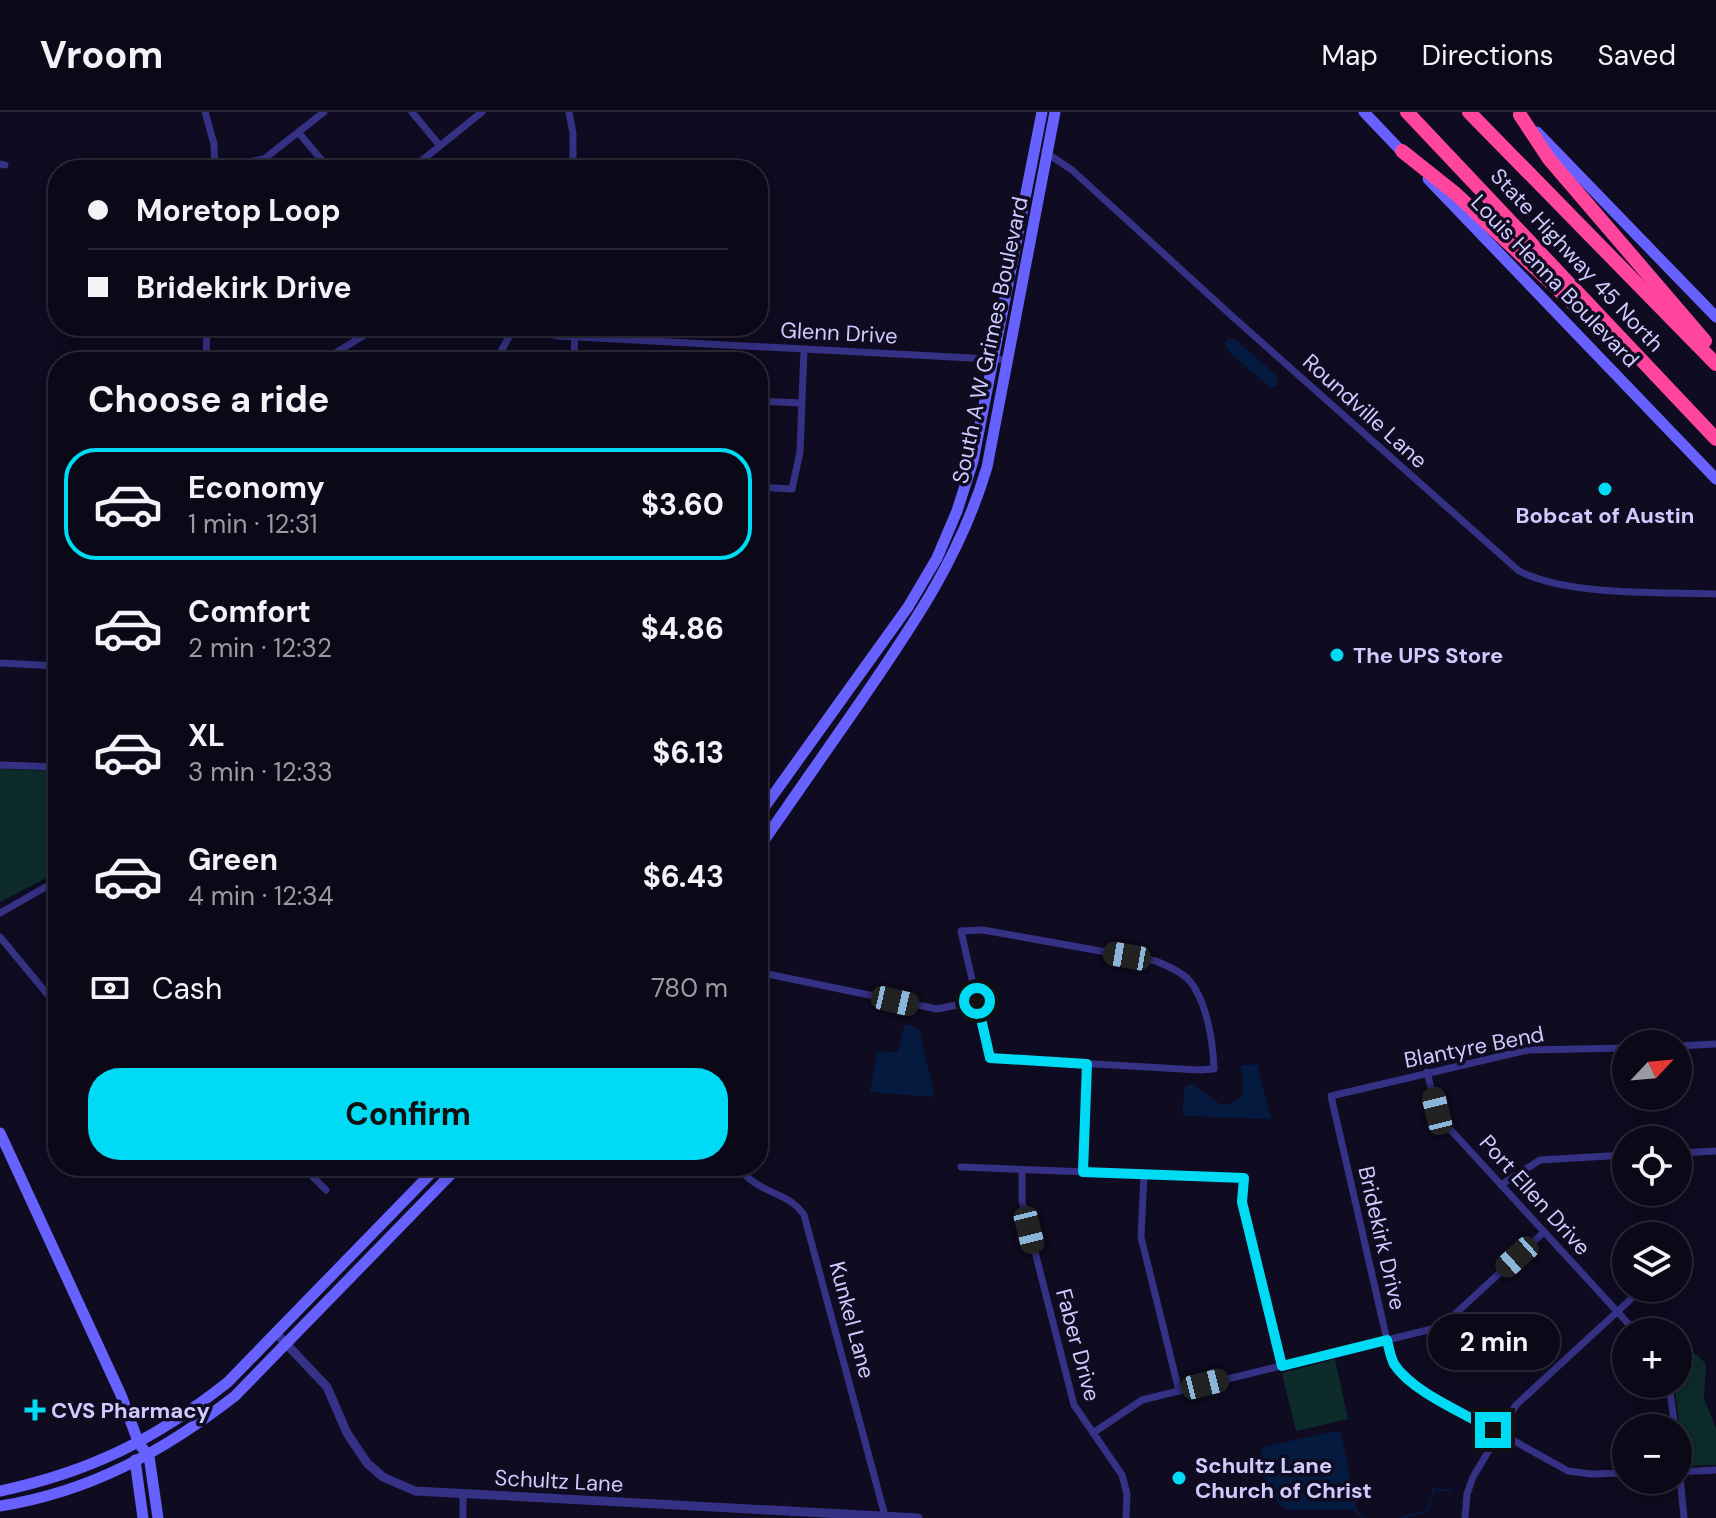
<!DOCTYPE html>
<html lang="en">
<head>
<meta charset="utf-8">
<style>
	:root { --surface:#0b0818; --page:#191625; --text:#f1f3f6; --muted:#9a9aa2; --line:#2b2937; --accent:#00dbf5 }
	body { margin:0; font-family:"DM Sans",sans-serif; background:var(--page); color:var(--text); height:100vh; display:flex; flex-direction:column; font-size:30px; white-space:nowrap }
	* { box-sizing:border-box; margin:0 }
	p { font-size:26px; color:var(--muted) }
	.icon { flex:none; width:44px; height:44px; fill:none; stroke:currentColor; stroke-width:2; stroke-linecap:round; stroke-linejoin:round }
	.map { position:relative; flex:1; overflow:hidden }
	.panel { position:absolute; left:48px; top:240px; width:720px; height:824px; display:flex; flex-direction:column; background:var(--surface); border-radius:32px; box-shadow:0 4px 20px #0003,0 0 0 2px var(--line) }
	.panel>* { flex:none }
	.top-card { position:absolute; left:48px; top:48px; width:720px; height:176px; border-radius:32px; box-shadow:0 4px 20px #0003,0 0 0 2px var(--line); display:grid; align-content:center; height:176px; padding:0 40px; background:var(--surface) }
	.needle { width:52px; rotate:64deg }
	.controls { position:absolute; left:1612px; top:918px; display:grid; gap:16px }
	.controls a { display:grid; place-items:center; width:80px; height:80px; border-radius:50%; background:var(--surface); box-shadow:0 4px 20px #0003,0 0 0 2px var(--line); font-size:40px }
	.end { position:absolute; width:36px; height:36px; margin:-18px; border:10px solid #00dbf5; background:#111; box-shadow:0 0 0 4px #111 }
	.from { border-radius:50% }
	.bubble { position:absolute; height:56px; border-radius:28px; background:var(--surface); box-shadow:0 4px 20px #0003,0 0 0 2px var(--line); font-size:26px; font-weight:700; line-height:56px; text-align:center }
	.car { position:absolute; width:24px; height:48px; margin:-24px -12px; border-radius:10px; box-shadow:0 0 6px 2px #0007; background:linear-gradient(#222 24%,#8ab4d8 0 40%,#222 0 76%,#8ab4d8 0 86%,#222 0) }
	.top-card b { display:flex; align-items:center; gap:28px; height:76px; font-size:30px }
	.top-card b+b { border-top:2px solid var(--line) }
	.top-card i { width:20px; height:20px; background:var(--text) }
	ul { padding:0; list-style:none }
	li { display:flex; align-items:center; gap:24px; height:112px; margin:0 16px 12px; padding:0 24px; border:4px solid transparent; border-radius:32px }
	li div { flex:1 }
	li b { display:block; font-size:30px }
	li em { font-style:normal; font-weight:700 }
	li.selected { border-color:var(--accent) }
	li>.icon { width:72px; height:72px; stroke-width:1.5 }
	h2 { padding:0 40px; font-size:36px; line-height:96px }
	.pay { display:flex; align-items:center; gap:20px; height:88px; padding:0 40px; font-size:30px }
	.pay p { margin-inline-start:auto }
	.action { display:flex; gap:16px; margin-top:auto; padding:16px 40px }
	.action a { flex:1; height:92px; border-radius:32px; background:var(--accent); color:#111; font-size:32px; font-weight:700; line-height:92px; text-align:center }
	header { display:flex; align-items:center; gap:48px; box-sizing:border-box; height:112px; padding:0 40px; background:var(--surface); border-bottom:2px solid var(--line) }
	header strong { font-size:38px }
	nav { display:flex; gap:44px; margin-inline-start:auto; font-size:28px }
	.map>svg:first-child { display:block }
	.green { fill:#0d2b2a }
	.water { fill:#051a3f }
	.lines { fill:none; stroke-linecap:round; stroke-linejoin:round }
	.stream { stroke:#051a3f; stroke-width:2 }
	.minor { stroke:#353184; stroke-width:7 }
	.tertiary { stroke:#353184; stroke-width:9 }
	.secondary { stroke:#6661ff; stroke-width:11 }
	.motorway { stroke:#ff459d; stroke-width:14 }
	.route { stroke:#00dbf5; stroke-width:10 }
	.poi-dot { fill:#00dbf5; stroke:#0f0b20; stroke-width:3 }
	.labels { text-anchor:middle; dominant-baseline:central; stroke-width:7; stroke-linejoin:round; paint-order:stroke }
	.street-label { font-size:22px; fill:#d0caff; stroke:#0f0b20 }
	.poi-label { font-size:22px; font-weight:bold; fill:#d0caff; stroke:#0f0b20; text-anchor:start }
</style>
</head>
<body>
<header>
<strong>Vroom</strong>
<nav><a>Map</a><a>Directions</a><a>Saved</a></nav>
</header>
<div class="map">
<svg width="1716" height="1406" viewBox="0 0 1716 1406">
	<rect width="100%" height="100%" fill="#0f0b20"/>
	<!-- green -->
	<g class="green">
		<path d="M0 657 58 659V760L0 790Z"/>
		<path d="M1695 1241 1706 1252 1704 1287 1716 1316V1353L1687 1354 1684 1351 1674 1272H1678V1258Z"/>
		<path d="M1335 1247 1348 1307 1296 1319 1282 1261Z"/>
	</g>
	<!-- water -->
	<g class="water">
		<path d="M1228 226 1235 227 1276 263 1278 273 1272 276 1268 274 1229 240 1225 231Z"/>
		<path d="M908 912 919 917 935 985 870 980 877 939 898 940 904 914Z"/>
		<path d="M1257 952 1271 1007 1185 1004 1182 1001 1185 974 1192 972 1221 993C1248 991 1245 974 1240 954Z"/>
		<path d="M1335 1319 1341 1321 1357 1398H1288C1267 1387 1257 1357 1263 1335Z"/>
	</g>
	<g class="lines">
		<!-- stream -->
		<g class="stream">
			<path d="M787 1390V1393"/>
			<path d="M1355 1398 1363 1406"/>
			<path d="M791 1404 792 1406"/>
			<path d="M1401 1406 1427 1399 1434 1377 1451 1379"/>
		</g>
		<!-- minor -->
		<g class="minor">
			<path d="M205 0 214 32 215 56"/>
			<path d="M412 0 440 34"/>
			<path d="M569 0 573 21V58"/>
			<path d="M299 21 330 58"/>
			<path d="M1045 40 1072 58 1233 205 1519 459C1567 484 1661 480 1716 482"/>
			<path d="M0 52 5 53"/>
			<path d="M216 56 264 47 324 0"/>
			<path d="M410 58 482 0"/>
			<path d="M528 214 536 219 559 224 1008 248"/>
			<path d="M206 250 207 214"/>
			<path d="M314 250 329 245 379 214"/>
			<path d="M495 250 515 214"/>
			<path d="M574 250 575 214"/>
			<path d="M758 289 801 291"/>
			<path d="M758 375 792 377 800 340 804 237"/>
			<path d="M52 454 58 455"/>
			<path d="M0 551 58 554"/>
			<path d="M0 653 58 655"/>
			<path d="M0 801 58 768"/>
			<path d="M983 818 1156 849C1167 854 1179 858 1188 867 1207 888 1213 930 1214 957L1199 958 990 946 961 819Z"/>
			<path d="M0 825 58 895"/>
			<path d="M758 860 937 897 977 889"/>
			<path d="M1678 934 1716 932"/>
			<path d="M1626 936 1528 938 1331 984 1387 1228 1396 1254 1421 1277 1568 1359 1591 1362 1626 1361"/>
			<path d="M1427 960 1437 999 1448 1015 1636 1220"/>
			<path d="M1678 1041 1716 1039"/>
			<path d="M309 1054 313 1065 326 1078"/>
			<path d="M739 1054C756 1083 786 1077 804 1103L885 1404"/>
			<path d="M961 1055 1244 1066 1242 1090 1282 1254"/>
			<path d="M1022 1058V1089L1074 1293 1122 1363 1127 1382 1126 1406"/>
			<path d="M1083 1060 1087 952"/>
			<path d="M1144 1063 1141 1125 1179 1279"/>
			<path d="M1501 1073 1540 1048 1626 1043"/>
			<path d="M1669 1272 1675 1316"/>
			<path d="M1093 1321 1142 1288 1436 1216 1453 1204 1544 1120"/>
			<path d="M1678 1343 1684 1406"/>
			<path d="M1678 1360 1716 1358"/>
			<path d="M463 1406V1383"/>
			<path d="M1465 1406 1467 1382 1473 1365 1516 1293 1643 1176"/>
		</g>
		<!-- tertiary -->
		<path class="tertiary" d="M276 1221 327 1275 347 1321 367 1351 383 1365 415 1379 918 1406"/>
		<!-- secondary -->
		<g class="secondary">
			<path d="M1364 0 1405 43"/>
			<path d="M1537 20 1716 205"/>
			<path d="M1428 67 1716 367"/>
			<path d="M758 704 908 495 937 446 957 399 973 349 1042 0"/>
			<path d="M758 737C793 687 828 636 863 586 915 510 961 443 987 355L1055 0"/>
			<path d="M0 1021 121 1283 139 1332 149 1344 158 1406"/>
			<path d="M135 1348 143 1406"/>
			<path d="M0 1379C90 1360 156 1327 228 1270L438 1054"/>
			<path d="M0 1394C90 1380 164 1339 235 1284L459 1054"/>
		</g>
		<!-- motorway -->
		<g class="motorway">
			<path d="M1407 0 1716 327"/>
			<path d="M1469 0 1716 252"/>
			<path d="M1520 3 1549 47 1705 229"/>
			<path d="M1402 39 1456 82 1595 212"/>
		</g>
	</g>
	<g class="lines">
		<!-- route -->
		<path class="route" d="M977 889 990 946 1087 952 1083 1060 1244 1066 1242 1090 1282 1254 1387 1228C1389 1236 1390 1244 1394 1252 1412 1280 1464 1301 1493 1318"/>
	</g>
	<!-- markers -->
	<g class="poi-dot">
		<circle cx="1605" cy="377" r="8"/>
		<circle cx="1337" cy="543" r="8"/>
		<path d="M31 1286h8v8h8v8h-8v8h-8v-8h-8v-8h8z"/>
		<circle cx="1179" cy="1366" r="8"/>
	</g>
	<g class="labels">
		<!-- street labels -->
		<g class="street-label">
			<text transform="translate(1577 148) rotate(47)">State Highway 45 North</text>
			<text transform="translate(1555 169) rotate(46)">Louis Henna Boulevard</text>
			<text transform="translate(839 221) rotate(3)">Glenn Drive</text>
			<text transform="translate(990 228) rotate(-78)">South A W Grimes Boulevard</text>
			<text transform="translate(1365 299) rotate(42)">Roundville Lane</text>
			<text transform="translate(1474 935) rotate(-11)">Blantyre Bend</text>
			<text transform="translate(1535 1083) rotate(48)">Port Ellen Drive</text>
			<text transform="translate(1382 1126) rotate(77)">Bridekirk Drive</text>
			<text transform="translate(852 1208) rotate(75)">Kunkel Lane</text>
			<text transform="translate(1078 1233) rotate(75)">Faber Drive</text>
			<text transform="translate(559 1369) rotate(3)">Schultz Lane</text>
		</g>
		<!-- poi labels -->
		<g class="poi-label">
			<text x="1605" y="403" text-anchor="middle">Bobcat of Austin</text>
			<text x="1353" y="543">The UPS Store</text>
			<text x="51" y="1298">CVS Pharmacy</text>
			<text x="1195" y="1353">Schultz Lane<tspan x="1195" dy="25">Church of Christ</tspan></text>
		</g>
	</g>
</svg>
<div class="controls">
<a><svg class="needle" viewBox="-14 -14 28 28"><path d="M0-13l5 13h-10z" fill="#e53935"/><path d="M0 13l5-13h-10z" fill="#9a9aa2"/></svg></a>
<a><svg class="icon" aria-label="locate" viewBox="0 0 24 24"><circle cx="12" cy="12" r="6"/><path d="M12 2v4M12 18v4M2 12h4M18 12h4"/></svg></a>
<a><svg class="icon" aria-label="layers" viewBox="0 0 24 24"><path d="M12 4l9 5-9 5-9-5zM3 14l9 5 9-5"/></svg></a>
<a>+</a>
<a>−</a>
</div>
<i class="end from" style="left:977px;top:889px"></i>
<i class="end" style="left:1493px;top:1318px"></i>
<div class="bubble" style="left:1428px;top:1202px;width:132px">2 min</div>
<i class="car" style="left:1127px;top:844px;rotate:280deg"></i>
<i class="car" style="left:895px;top:889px;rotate:103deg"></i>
<i class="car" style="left:1437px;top:999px;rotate:346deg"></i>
<i class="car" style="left:1029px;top:1118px;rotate:166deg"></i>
<i class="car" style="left:1517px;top:1145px;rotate:228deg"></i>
<i class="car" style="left:1205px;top:1272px;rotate:76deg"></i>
<div class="top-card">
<b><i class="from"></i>Moretop Loop</b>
<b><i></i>Bridekirk Drive</b>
</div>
<section class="panel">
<h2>Choose a ride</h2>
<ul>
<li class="selected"><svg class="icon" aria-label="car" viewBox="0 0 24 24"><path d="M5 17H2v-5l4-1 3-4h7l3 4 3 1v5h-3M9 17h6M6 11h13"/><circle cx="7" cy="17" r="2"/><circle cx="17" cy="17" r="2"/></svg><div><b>Economy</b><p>1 min · 12:31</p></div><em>$3.60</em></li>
<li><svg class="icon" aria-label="car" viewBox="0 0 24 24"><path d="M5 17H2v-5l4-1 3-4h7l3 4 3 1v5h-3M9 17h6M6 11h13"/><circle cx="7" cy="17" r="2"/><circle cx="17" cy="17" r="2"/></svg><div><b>Comfort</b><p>2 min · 12:32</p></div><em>$4.86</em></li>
<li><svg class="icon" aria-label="car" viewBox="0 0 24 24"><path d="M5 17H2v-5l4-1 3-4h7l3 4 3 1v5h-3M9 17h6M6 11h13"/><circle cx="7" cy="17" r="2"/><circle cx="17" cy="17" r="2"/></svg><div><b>XL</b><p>3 min · 12:33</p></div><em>$6.13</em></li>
<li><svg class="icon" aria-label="car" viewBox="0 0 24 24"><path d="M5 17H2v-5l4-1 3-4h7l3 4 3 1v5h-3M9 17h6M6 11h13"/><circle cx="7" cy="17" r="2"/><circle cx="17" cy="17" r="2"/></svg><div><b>Green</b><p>4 min · 12:34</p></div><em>$6.43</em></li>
</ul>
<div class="pay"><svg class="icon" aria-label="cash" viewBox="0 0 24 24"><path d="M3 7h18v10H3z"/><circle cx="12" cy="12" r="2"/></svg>Cash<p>780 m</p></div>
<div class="action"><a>Confirm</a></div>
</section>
</div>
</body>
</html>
